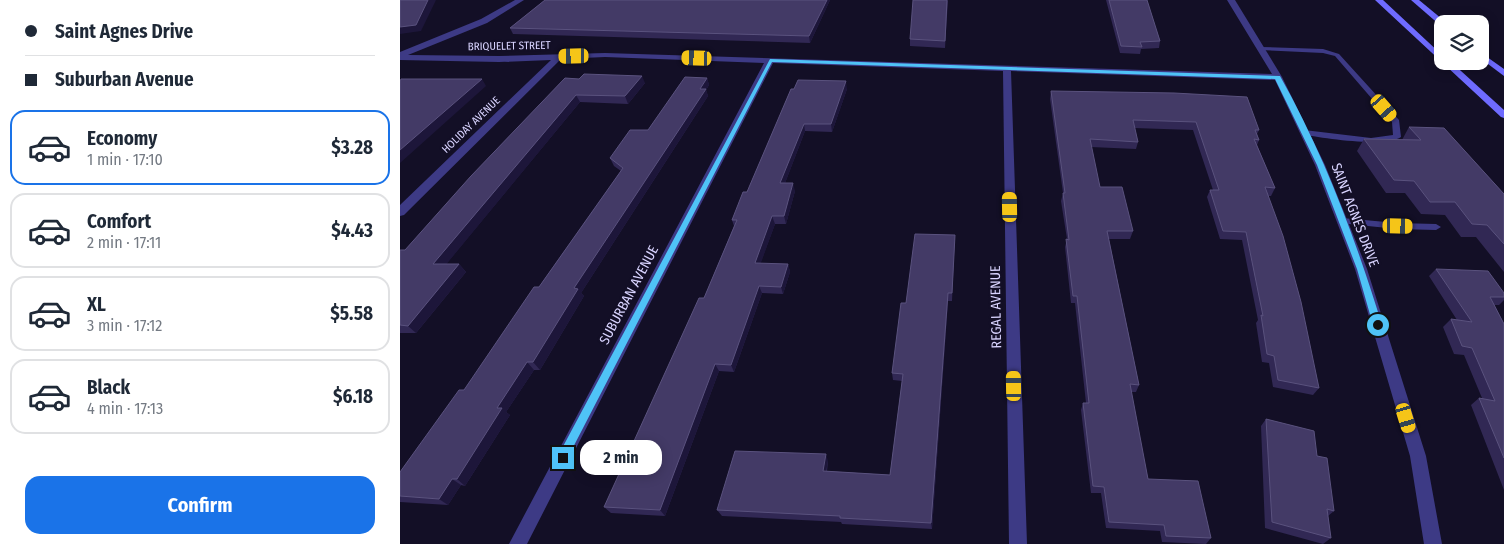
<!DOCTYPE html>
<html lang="en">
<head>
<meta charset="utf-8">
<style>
	:root { --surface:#fff; --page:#f2f2f3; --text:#1f2937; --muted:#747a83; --line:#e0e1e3; --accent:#1a73e8 }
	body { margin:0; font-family:"Fira Sans Condensed",sans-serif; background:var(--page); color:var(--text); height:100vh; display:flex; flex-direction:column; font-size:19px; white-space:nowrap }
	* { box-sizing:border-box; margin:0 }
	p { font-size:16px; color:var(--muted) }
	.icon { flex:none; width:28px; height:28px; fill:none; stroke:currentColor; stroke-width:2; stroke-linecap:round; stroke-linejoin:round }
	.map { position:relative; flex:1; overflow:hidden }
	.panel { display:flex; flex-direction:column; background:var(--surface); width:400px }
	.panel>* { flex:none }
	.guide { display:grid; align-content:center; height:110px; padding:0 25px; background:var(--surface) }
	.fabs { position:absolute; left:1034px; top:15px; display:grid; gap:10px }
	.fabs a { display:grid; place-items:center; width:55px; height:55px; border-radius:10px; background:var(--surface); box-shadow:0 2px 12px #0003; font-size:25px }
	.end { position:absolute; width:22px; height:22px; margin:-11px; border:6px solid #4fc3f7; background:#111; box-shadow:0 0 0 2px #111 }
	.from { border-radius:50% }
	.bubble { position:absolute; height:35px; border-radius:15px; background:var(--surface); box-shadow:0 2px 12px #0003; font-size:16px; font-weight:700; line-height:35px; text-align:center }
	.car { position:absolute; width:15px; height:30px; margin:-15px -8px; border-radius:6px; box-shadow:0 0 4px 1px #0007; background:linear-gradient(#f5c518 24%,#345 0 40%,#f5c518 0 76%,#345 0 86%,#f5c518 0) }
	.guide b { display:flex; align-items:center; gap:18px; height:48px; font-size:19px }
	.guide b+b { border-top:1px solid var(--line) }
	.guide i { width:12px; height:12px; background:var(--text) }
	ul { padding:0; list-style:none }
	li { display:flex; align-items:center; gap:15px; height:75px; margin:0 10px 8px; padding:0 15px; border:2px solid var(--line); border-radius:15px }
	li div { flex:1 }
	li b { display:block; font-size:19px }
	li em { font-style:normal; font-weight:700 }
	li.active { border-color:var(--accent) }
	li>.icon { width:45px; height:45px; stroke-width:1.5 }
	.button { display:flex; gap:10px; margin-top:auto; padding:10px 25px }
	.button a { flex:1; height:58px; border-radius:15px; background:var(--accent); color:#fff; font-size:20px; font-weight:700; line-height:58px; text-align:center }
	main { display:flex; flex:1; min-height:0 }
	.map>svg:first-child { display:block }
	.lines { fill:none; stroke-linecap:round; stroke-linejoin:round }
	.service { fill:#3d3a85; fill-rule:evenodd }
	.minor { fill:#3d3a85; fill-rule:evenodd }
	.secondary { fill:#6f6bff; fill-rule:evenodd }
	.wall { fill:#312854 }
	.shaded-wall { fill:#1d163a }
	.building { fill:#433a66; stroke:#5a527e }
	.route { fill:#4fc3f7 }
	.labels { text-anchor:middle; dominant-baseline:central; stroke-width:4.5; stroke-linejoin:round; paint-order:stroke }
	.far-street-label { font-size:11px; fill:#d9d4ff; stroke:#130f26 }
	.street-label { font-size:14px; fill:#d9d4ff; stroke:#130f26 }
</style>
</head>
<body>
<main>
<section class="panel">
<div class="guide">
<b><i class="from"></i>Saint Agnes Drive</b>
<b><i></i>Suburban Avenue</b>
</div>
<ul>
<li class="active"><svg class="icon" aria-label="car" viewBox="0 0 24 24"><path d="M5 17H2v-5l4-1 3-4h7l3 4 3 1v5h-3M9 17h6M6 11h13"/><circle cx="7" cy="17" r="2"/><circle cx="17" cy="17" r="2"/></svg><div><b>Economy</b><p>1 min · 17:10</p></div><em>$3.28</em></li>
<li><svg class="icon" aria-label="car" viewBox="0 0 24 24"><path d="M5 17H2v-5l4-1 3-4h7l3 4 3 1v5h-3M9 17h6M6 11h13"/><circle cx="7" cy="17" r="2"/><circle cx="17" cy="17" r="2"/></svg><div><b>Comfort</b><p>2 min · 17:11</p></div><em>$4.43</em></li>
<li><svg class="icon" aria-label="car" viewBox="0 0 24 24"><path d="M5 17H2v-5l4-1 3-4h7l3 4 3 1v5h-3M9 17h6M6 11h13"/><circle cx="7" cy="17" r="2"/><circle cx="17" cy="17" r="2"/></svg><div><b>XL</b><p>3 min · 17:12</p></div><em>$5.58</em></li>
<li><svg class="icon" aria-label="car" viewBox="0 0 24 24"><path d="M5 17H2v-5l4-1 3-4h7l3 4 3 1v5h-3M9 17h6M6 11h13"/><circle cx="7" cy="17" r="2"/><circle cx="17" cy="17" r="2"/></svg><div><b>Black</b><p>4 min · 17:13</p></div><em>$6.18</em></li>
</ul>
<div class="button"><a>Confirm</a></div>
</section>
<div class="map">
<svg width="1104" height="544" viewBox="0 0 1104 544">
	<rect width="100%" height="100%" fill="#130f26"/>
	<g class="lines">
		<!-- service -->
		<g class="service">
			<path d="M861 47 923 49 939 54 999 120 1001 137C986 148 920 138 901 134V130H904L971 138 993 135 992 122 935 56 923 53 859 50V48Z"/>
			<path d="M942 218 997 223 1036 224 1041 227 1036 230 997 229 939 223 937 221 939 219Z"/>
		</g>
		<!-- minor -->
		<path class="minor" d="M115 0H124L87 23 8 55 99 56 205 53 872 74 827 0H835L882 77 925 165 967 269 1026 456 1042 544H1024L1010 456 955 269 915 165 875 80 611 71 627 544H609L603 71 373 63 127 544H109L364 63 205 57 161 59 4 215 0 216V205L151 60 99 62 0 60V52L81 19Z"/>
		<!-- secondary -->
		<g class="secondary">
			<path d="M975 0H983L1042 55V61H1050L1104 110V118L1101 117Z"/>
			<path d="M1011 0H1019L1048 24 1041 26Z"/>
			<path d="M1080 52 1104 69V76L1080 58Z"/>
		</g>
	</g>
	<!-- wall -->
	<g class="wall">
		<path d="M145 0H430L410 43 113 34 110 28Z"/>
		<path d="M548 0 545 48 510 46V39Z"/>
		<path d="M706 0H747L760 41 759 48 741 49 740 54 720 53Z"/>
		<path d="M165 78 245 83 228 104 180 102 46 264H59L66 272 16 333H0V250H5Z"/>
		<path d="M307 78 309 85 306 90 308 96 181 293 184 296 140 370H134L106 412 110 415 65 486 61 485 48 505 0 502V472L64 390 139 287 221 171 214 166 210 158 248 130Z"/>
		<path d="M391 89H447L432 132 405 131 385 183 395 191 386 224H375L360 264H388L390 272 383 294 362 293 334 372 319 371 265 516 211 513 204 507 304 298 334 226 332 220 347 192Z"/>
		<path d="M651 91 859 130 857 134 859 140 857 145 875 188 871 196H868L919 388 913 395 873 387 869 363 862 362 856 323 858 320 842 240 820 239 807 197 810 190H813L793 130 734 128 738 142 736 149 691 147 700 187 733 231 730 239H709L739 385 736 392H731L748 479 811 538 806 544 762 542 760 531 706 528 701 493H691L681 410 683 403H686L675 303H671L665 247 667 239 661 201 663 193 650 99Z"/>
		<path d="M1009 127 1104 194V272L1076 237H1061L1045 215 1021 214 1005 193H986L957 151 964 139 1002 140Z"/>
		<path d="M555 235 552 301H548L532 529 442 524 441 522 322 516 317 510 428 461 427 471 490 475 502 381 493 380 492 373 506 303Z"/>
		<path d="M1036 269 1104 293V300L1099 305H1094L1104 324V490L1071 405 1079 398H1082L1064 355 1054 354 1043 327 1051 319 1057 320 1029 276Z"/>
		<path d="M866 419 917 456 934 511 928 516 931 538 923 544 865 528 861 426Z"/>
	</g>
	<!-- shaded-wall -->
	<g class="shaded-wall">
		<path d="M28 0H36L21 31 0 34V27Z"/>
		<path d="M427 0H430L410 43 409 36Z"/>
		<path d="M242 76 245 83 228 104 225 96Z"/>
		<path d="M307 78 309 85 306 90 308 96 181 293 184 296 140 370 133 362 174 288Z"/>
		<path d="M82 79 86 86 0 163V150Z"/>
		<path d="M446 81 447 89 432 132 431 124Z"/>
		<path d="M176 95 180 102 40 272 33 264Z"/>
		<path d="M404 124 405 131 382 191 380 183Z"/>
		<path d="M393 183 395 191 386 224 384 216Z"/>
		<path d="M372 216 375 224 358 271 355 263Z"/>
		<path d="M59 264 66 272 16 333 8 326Z"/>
		<path d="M388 264 390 272 383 294 381 287Z"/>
		<path d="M359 286 362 293 334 372 331 365Z"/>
		<path d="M548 293V301L532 529 531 523Z"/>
		<path d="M127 362 134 370 106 412 110 415 65 486 57 479 97 408Z"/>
		<path d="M315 364 319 371 265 516 260 510Z"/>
		<path d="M426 454 428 461 425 477 423 471Z"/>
		<path d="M52 479 61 485 48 505 39 499Z"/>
	</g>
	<!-- building -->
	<g class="building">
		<path d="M0 0H28L16 25 0 27Z"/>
		<path d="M145 0H427L409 36 110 28Z"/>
		<path d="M513 0H547L545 41 510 39Z"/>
		<path d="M709 0H747L760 41 740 42 742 47 721 46Z"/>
		<path d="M184 74 242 76 225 96 176 95 33 264H59L8 326 0 325V250H5L71 176 165 78 179 79Z"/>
		<path d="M285 77 307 78 300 89H306L174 288 178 289 133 362H127L97 408H102L57 479H52L39 499 0 496V472L59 390H64L134 287H139L223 168 210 158 230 130H248Z"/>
		<path d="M1 79H82L0 150V81Z"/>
		<path d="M398 80 446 81 431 124H404L380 183H393L384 216H372L355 263 388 264 381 287 359 286 331 365 315 364 260 510 204 507 299 298H304L337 220H332L343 192H347L391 89H394Z"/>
		<path d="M651 91 774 93 847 97 859 130H855L859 140 854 139 875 188 865 187 883 236 901 302 919 388 878 380 874 356 867 354 861 315 863 316 846 232 823 231 810 190H819L796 122 733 120 738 142 690 139 700 187H722L733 231H707L739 385 730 384 748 479 798 481 811 538 766 536 764 525 709 522 704 487 693 486 683 403H689L677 296H673L666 239 669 240 663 193H665Z"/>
		<path d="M1009 127 1044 128 1104 194V244L1087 225 1072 224 1055 202H1030L1014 181 994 180 964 139 1021 140Z"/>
		<path d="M515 234 555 235 552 293H548L531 523 440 518V516L317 510 335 451 426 454 423 471 490 475 503 374 492 373 501 303H506Z"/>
		<path d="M1036 269 1088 271 1104 293V297H1090L1104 324V458L1079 398 1095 401 1072 348 1062 346 1051 319 1072 322Z"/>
		<path d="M866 419 914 431 917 456 927 458 934 511 927 509 931 538 872 522Z"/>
	</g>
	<!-- route -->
	<path class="route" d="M370 59 880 76C924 154 956 240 982 325L978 328 973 325 957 269 917 165 875 79 372 62 166 461H159V454Z"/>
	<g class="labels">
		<!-- far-street labels -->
		<g class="far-street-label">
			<text transform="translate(109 46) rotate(-1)">BRIQUELET STREET</text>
			<text transform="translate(71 125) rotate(-44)">HOLIDAY AVENUE</text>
		</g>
		<!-- street labels -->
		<g class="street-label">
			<text transform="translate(955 215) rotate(69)">SAINT AGNES DRIVE</text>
			<text transform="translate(229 295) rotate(-62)">SUBURBAN AVENUE</text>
			<text transform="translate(596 307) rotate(-91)">REGAL AVENUE</text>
		</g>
	</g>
</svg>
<div class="fabs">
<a><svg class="icon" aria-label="layers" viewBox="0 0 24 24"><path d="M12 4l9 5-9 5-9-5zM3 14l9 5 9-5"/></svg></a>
</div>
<i class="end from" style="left:978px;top:325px"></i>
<i class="end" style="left:163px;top:458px"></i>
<div class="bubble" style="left:180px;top:440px;width:82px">2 min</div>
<i class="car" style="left:174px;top:56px;rotate:269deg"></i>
<i class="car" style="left:297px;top:58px;rotate:272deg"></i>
<i class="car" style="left:984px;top:108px;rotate:139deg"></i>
<i class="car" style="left:610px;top:207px;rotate:359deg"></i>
<i class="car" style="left:998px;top:226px;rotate:91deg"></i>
<i class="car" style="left:614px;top:386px;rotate:359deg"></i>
<i class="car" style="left:1006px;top:418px;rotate:163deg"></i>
</div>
</main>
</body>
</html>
